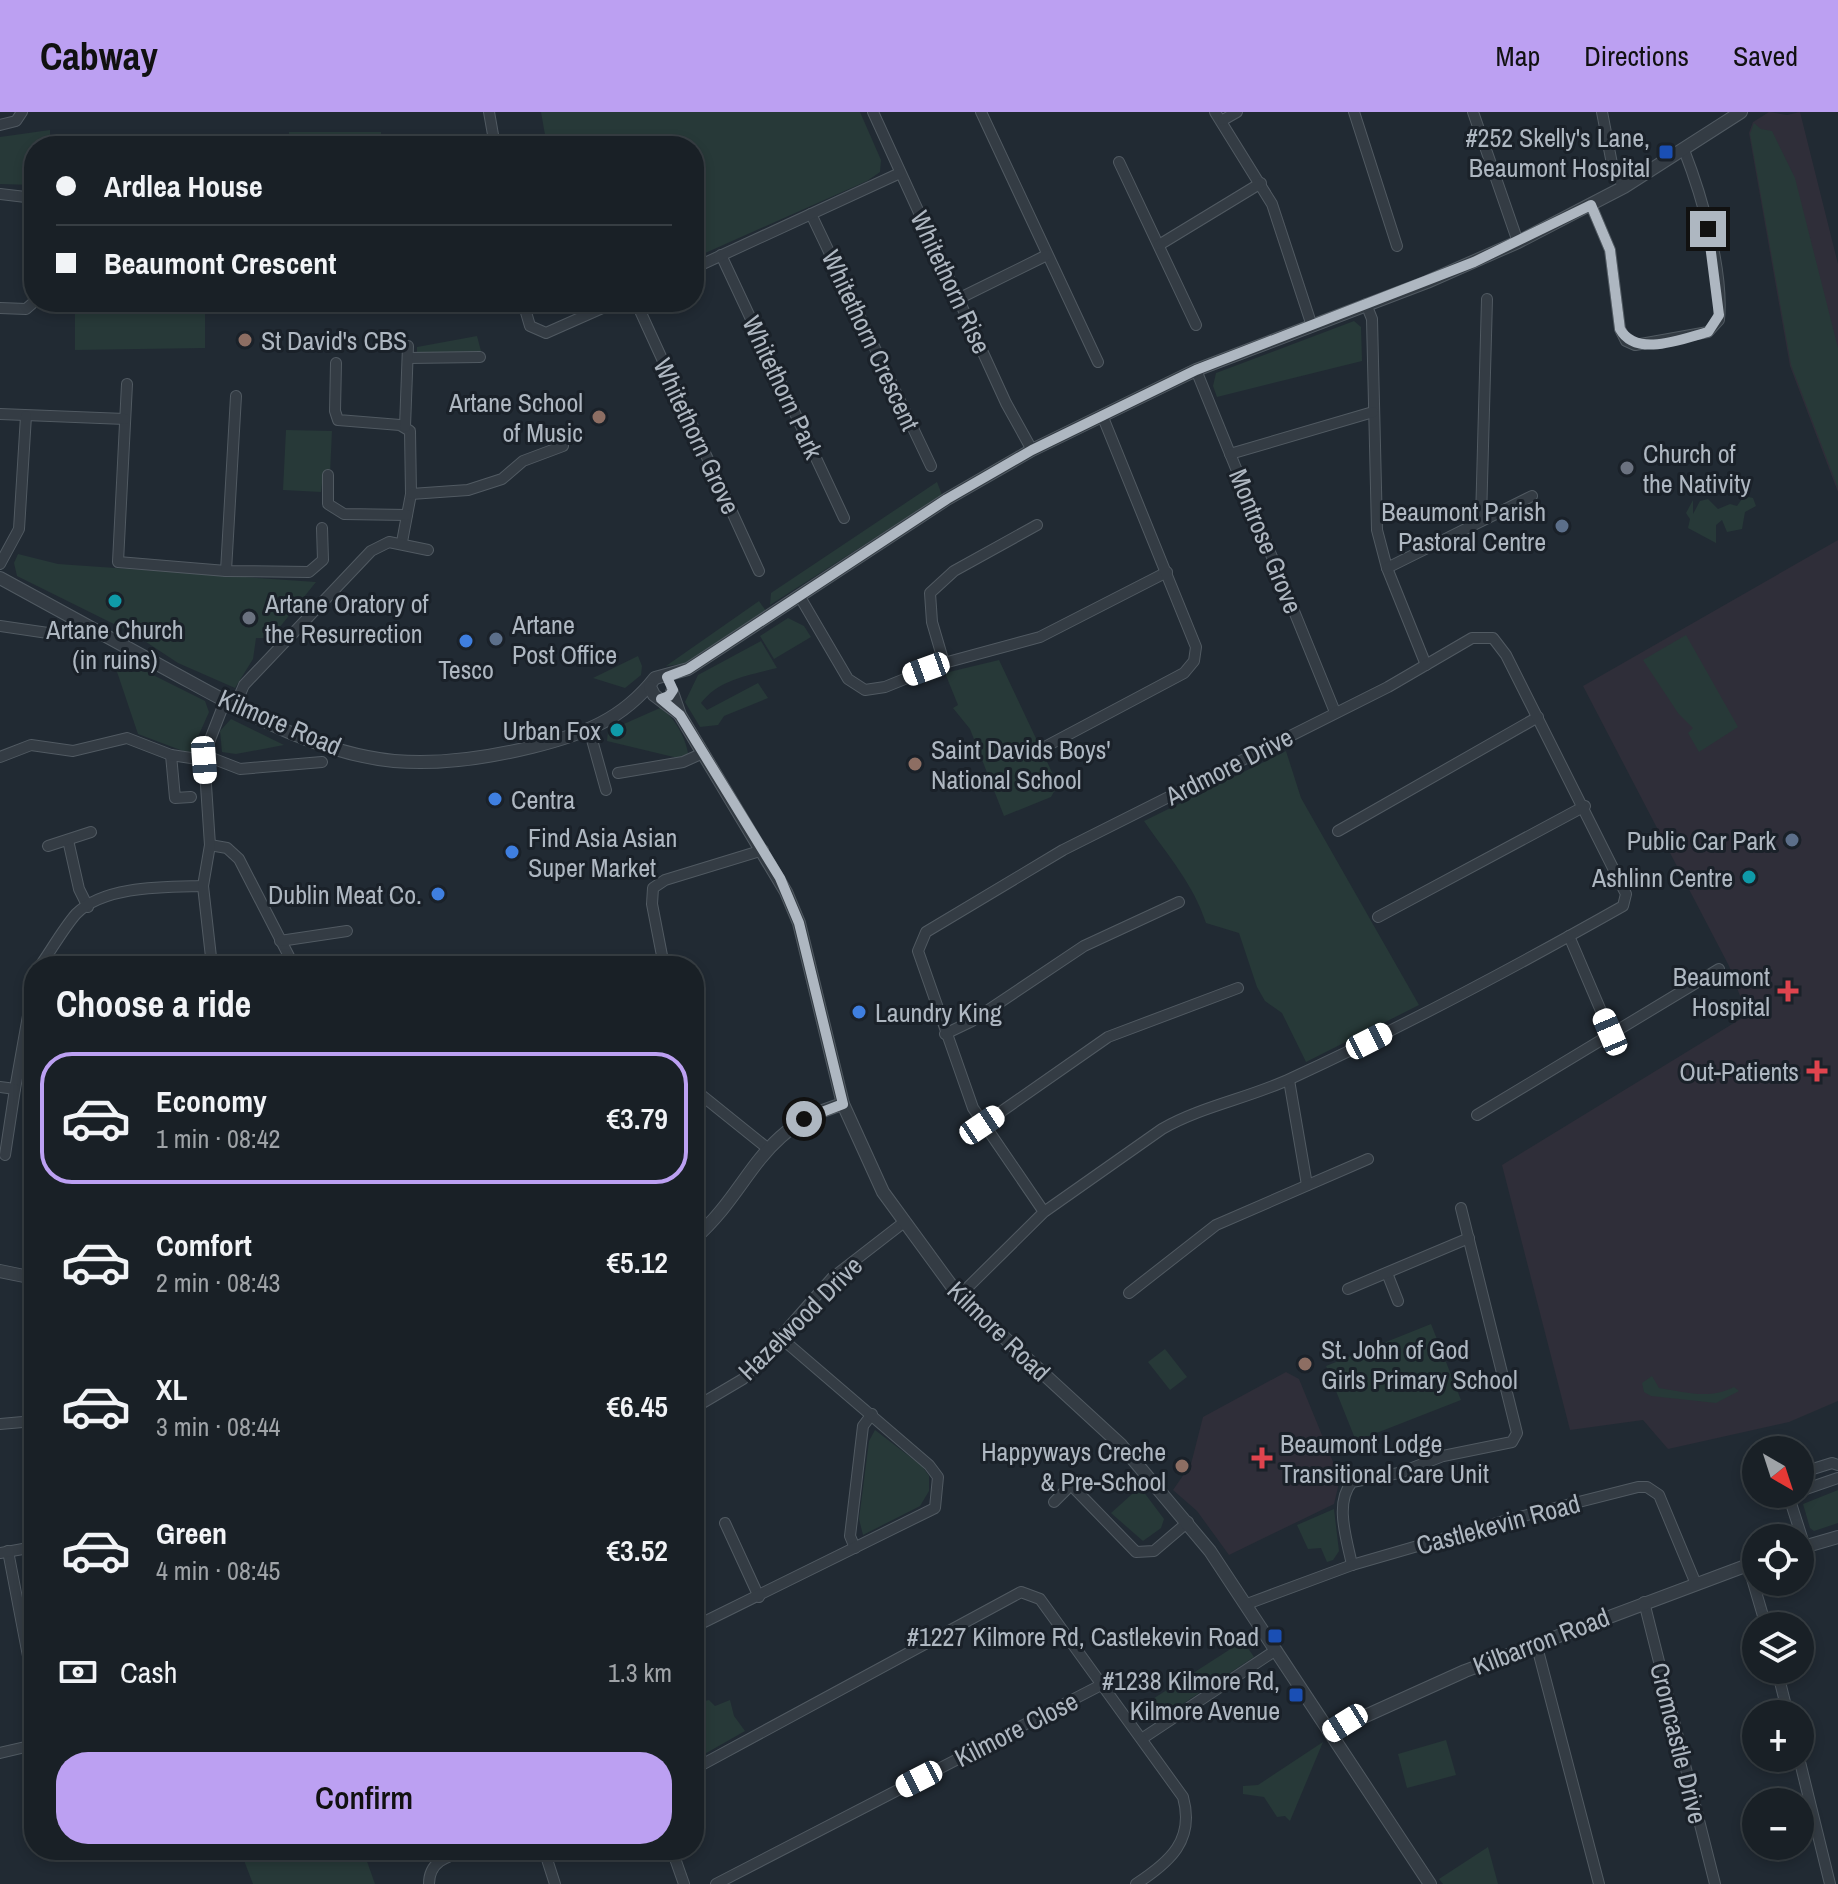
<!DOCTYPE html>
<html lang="en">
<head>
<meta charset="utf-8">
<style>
	:root { --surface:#192026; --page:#22282e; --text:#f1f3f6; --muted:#9fa3a7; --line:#373e43; --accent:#bca0f2 }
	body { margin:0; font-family:"Archivo Narrow",sans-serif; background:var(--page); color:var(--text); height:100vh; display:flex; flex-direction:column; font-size:30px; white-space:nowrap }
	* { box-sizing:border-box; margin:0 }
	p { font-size:26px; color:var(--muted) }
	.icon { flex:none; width:44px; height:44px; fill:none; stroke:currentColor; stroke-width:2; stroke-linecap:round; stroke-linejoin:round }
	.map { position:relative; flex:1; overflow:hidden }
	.panel { position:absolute; left:24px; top:844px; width:680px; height:904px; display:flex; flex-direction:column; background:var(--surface); border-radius:32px; box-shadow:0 4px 12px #0003,0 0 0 2px var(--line) }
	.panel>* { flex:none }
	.banner { position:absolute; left:24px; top:24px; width:680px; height:176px; border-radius:32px; box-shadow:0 4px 12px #0003,0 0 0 2px var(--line); display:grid; align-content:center; height:176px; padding:0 32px; background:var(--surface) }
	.needle { width:52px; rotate:141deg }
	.tools { position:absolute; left:1742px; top:1324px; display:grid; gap:16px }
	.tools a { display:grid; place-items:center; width:72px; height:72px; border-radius:50%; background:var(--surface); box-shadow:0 4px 12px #0003,0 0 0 2px var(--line); font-size:40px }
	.end { position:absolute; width:36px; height:36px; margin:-18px; border:10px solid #aeb7c1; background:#111; box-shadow:0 0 0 4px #111 }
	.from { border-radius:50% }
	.car { position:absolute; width:24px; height:48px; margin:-24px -12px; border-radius:10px; box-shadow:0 0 6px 2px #0007; background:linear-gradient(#fff 24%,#345 0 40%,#fff 0 76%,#345 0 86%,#fff 0) }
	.banner b { display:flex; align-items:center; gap:28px; height:76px; font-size:30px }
	.banner b+b { border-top:2px solid var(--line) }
	.banner i { width:20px; height:20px; background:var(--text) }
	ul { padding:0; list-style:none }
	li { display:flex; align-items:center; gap:24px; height:132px; margin:0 16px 12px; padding:0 16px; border:4px solid transparent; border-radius:32px }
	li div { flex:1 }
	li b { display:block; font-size:30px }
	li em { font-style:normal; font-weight:600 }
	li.active { border-color:var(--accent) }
	li>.icon { width:72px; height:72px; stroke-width:1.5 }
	h2 { padding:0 32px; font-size:36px; line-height:96px }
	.pay { display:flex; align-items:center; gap:20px; height:88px; padding:0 32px; font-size:30px }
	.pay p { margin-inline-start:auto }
	.primary-button { display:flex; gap:16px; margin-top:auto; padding:16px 32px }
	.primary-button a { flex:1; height:92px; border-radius:32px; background:var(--accent); color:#111; font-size:32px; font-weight:600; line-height:92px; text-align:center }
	header { display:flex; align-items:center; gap:48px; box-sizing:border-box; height:112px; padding:0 40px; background:var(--accent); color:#111 }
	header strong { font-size:38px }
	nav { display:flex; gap:44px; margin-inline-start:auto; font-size:28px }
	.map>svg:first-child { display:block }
	.medical { fill:#2f2e39 }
	.green { fill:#273938 }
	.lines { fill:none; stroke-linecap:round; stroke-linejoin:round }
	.minor-casing { stroke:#515a62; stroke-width:12 }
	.tertiary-casing { stroke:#515a62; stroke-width:14 }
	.minor { stroke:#343c44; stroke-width:10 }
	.tertiary { stroke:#343c44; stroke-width:12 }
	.route { stroke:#aeb7c1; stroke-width:10 }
	.transit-dot { fill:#1a4fb4; stroke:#1a2129; stroke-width:3 }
	.education-dot { fill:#8d6e63; stroke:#1a2129; stroke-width:3 }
	.worship-dot { fill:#6b7280; stroke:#1a2129; stroke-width:3 }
	.service-dot { fill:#5c6f8a; stroke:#1a2129; stroke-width:3 }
	.culture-dot { fill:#0f9aa8; stroke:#1a2129; stroke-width:3 }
	.shop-dot { fill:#3f7fe0; stroke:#1a2129; stroke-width:3 }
	.health-dot { fill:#e0444e; stroke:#1a2129; stroke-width:3 }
	.labels { text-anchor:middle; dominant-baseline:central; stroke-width:6; stroke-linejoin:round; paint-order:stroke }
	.poi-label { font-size:26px; fill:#aeb7c1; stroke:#1a2129; text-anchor:end }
	.street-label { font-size:26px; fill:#aeb7c1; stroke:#1a2129 }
</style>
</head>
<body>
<header>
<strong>Cabway</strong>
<nav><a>Map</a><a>Directions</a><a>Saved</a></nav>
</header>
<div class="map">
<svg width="1838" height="1772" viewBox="0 0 1838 1772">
	<rect width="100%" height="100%" fill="#212a33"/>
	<!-- medical -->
	<g class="medical">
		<path d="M1769 0 1787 3 1800 0 1838 152V380L1790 254 1749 21 1753 10Z"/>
		<path d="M1838 428V1289L1789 1310 1668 1337 1643 1308 1570 1318 1502 1053 1747 903 1729 854 1583 574Z"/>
		<path d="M1286 1260 1299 1267 1340 1367 1334 1392 1229 1443 1197 1399 1173 1378 1191 1352 1203 1305Z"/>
	</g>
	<!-- green -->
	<g class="green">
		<path d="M541 0H860L881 48 880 60 867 69 694 146V34H547Z"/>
		<path d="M1754 11 1761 17 1772 19 1795 66 1838 236V376L1791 253 1750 22Z"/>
		<path d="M50 18V34H34V73L0 72V25Z"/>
		<rect x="289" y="20" width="92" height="14"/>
		<path d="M203 28V34H73V29Z"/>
		<path d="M75 190H205V236L75 238Z"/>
		<path d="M1354 209 1361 215 1362 249 1217 285 1213 274 1216 261Z"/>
		<path d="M477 224 481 239 477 241 417 240V235Z"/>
		<path d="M286 318 332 319 330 362H323L321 380 283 378Z"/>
		<path d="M937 370 942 383 770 493 771 481Z"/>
		<path d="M1744 384 1753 386 1756 394 1745 400 1742 417 1727 420 1722 408 1716 413V431L1688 416 1690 407 1686 401 1693 388V402L1700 389 1708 387 1718 397 1730 392 1737 394Z"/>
		<path d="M18 442 58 452 316 470 271 526H256L253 547 235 576 178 551 134 522 17 464 14 451Z"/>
		<path d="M759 489 766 499 689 551 666 554Z"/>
		<path d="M788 506 804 514 811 525 774 547 760 524Z"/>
		<path d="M1686 523 1738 615 1699 640 1688 621 1693 616 1678 601 1643 548Z"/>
		<path d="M761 529 777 556C750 563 719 567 701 591L707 598 758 571 768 586 724 604 718 613 700 615 685 590 698 563Z"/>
		<path d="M111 542 205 589 209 600 197 627V639L191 642 138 622Z"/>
		<path d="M638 544 642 554 641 563 625 576 593 566Z"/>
		<path d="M999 548 1058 673 1051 685 1004 704 970 617 953 596 958 593 945 561Z"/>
		<path d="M660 596C674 604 685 625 688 641L682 647 607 629 608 619Z"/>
		<path d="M231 607 284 633 236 642 222 640 220 619Z"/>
		<path d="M1286 639 1301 686 1419 893 1306 950 1282 901 1265 889 1257 875 1239 821 1206 811C1193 771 1168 744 1144 709Z"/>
		<path d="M1431 1212 1461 1288 1356 1329 1326 1254Z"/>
		<path d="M1165 1237 1187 1265 1170 1278 1148 1250Z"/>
		<path d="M1652 1264 1659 1276C1686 1280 1709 1288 1734 1275L1739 1279 1716 1291 1651 1284 1644 1280 1642 1271Z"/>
		<path d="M875 1318 922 1354 929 1364V1379L920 1394 863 1423 859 1407 869 1329Z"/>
		<path d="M1140 1375 1164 1407 1161 1416 1143 1429 1111 1401Z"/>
		<path d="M1838 1378V1411L1814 1419 1810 1416 1803 1392Z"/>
		<path d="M1334 1397 1339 1439 1333 1448 1327 1450 1321 1436 1308 1437 1297 1413Z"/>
		<path d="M1243 1529 1254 1545 1161 1606 1147 1608 1131 1601Z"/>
		<path d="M709 1588 715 1594 730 1588 734 1604 745 1619 694 1648V1591Z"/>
		<path d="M1446 1628 1456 1663 1407 1676 1398 1642Z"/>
		<path d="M1323 1630 1290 1709 1285 1704 1277 1705 1264 1685 1243 1682V1674L1258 1673Z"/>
		<path d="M1488 1735 1498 1772H1443L1439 1767Z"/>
		<path d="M240 1738H363L375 1772H253Z"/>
	</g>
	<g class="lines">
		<!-- minor casing -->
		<g class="minor-casing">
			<g id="minor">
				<path d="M489 0 495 34"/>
				<path d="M873 0 1006 291 1032 338"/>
				<path d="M981 0 1098 250"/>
				<path d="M1215 0 1272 92 1311 211"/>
				<path d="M1354 0 1397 134"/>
				<path d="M1473 0 1518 130"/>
				<path d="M1602 0 1613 57 1624 75"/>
				<path d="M1223 8 1237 0"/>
				<path d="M0 13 16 9 22 0"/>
				<path d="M1119 50 1196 213"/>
				<path d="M0 82 34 86"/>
				<path d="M1591 93 1610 138 1620 217 1626 229 1635 233 1708 220 1719 208C1724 160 1702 84 1684 38"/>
				<path d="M811 102 931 354"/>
				<path d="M1159 133 1261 71"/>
				<path d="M721 143 844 406"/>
				<path d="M694 156 900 61"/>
				<path d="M960 186 1047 143"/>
				<path d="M523 190 530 214 546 221 616 190"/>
				<path d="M636 190 759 459"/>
				<path d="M1366 192 1372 207 1377 418 1387 456 1426 553"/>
				<path d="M0 196 26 197 34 190"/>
				<path d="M408 246 480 245"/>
				<path d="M336 251 335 299 338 308 400 313 410 319 411 382 402 430"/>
				<path d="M1196 258 1335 600"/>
				<path d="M127 272 118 450 226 459 309 460 323 448 322 416"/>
				<path d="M0 302 125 307"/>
				<path d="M405 315 408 234"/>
				<path d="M1230 342 1373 300"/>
				<path d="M328 363V392L344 402 407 403"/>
				<path d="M411 382 468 378 502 367 523 349 563 334"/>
				<path d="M1481 408 1487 187"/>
				<path d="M0 452 19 417 26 304"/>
				<path d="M1387 456 1532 384"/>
				<path d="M226 459 236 284"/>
				<path d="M800 485 848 567 865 578 885 575 944 551 1040 525 1167 460"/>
				<path d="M0 514 48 521"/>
				<path d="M944 551 932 510 930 481 954 459 1037 413"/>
				<path d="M235 594 244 573 371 439 389 430 428 438"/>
				<path d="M589 617 606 678"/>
				<path d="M1041 637 1184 561 1194 549 1196 535 1102 303"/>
				<path d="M171 643 175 686 191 685"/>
				<path d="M204 643 240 657 322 650"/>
				<path d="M0 645 31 633 73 639 127 626 171 643 204 648"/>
				<path d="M618 661 683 650 703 641"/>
				<path d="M1338 719 1538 605"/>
				<path d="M68 728 79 777 88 795"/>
				<path d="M210 733 227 736 239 747 294 854"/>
				<path d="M48 734 91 720"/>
				<path d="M1378 805 1585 694"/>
				<path d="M1569 824 1610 920"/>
				<path d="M280 829 347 819"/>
				<path d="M40 854C52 837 63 817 76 802 104 773 167 775 203 774"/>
				<path d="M212 854 203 774 210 733 204 643 225 589"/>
				<path d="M664 854 652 792 653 776 665 768 763 738"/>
				<path d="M945 922 972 909 1084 834 1179 790"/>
				<path d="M1289 968 1307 1073"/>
				<path d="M694 970 700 982 766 1035"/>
				<path d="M0 975 15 977 34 870"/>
				<path d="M1477 1003 1719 857"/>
				<path d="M982 1013 1108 925 1238 876"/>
				<path d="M5 1043 15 977"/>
				<path d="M1387 1161 1398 1189"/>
				<path d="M1348 1177 1469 1126"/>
				<path d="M1129 1181 1216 1113 1368 1047"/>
				<path d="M959 1184 1044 1100 1162 1017C1202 994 1250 986 1292 966 1405 914 1515 855 1623 794L1626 782 1506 543 1493 526H1472L1388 575 1063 738 926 820 918 839 973 996 1044 1100"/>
				<path d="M694 1296 743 1267 832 1166 903 1111"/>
				<path d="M0 1312 34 1309"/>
				<path d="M1800 1361 1832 1351 1838 1353"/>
				<path d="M1800 1379 1838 1366"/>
				<path d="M1788 1382 1805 1435"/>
				<path d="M1054 1390 1071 1373 1136 1440 1154 1439 1188 1410"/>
				<path d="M725 1411 759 1485"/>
				<path d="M855 1436 850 1424 863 1314 872 1302"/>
				<path d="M8 1439 28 1544"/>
				<path d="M0 1441 34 1435"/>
				<path d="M1352 1453C1347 1428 1334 1391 1352 1370L1399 1361 1443 1344 1512 1330 1517 1321 1461 1096"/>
				<path d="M1748 1453 1766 1514"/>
				<path d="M1644 1490 1715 1772"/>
				<path d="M1247 1492 1352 1453 1504 1409 1638 1375H1647L1659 1383 1696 1472"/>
				<path d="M694 1515 935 1396 938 1365 929 1353 781 1226"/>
				<path d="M1536 1531 1599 1772"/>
				<path d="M1777 1558 1788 1602"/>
				<path d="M1143 1626 1276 1538"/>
				<path d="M0 1641 34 1633"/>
				<path d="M1799 1646 1830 1772"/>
				<path d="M694 1657 1021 1480 1040 1487 1183 1685C1195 1728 1170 1750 1136 1772"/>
				<path d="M544 1738 555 1772"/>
				<path d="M672 1738 684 1772"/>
				<path d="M429 1772C429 1748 449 1744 468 1738"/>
				<path d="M716 1772 1103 1572"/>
			</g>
		</g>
		<!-- tertiary casing -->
		<g class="tertiary-casing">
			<g id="tertiary">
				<path d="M0 466C57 497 113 528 170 559 240 597 313 641 394 649 440 653 487 646 532 635 584 622 622 608 655 566L688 557 947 387 1032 338 1196 258 1427 170 1518 130 1624 75 1741 0"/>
				<path d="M650 575 654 583 678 601"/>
				<path d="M672 580 680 603 786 780 799 811 843 992 883 1080 959 1184 1121 1333 1210 1439 1430 1772"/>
				<path d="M694 1127C753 1075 756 1017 843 992"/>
				<path d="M0 1159 34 1166"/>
				<path d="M1800 1436 1838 1425"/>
				<path d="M1330 1620 1465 1559 1756 1450"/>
			</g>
		</g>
		<!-- minor -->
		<use href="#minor" class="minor"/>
		<!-- tertiary -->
		<use href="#tertiary" class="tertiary"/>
	</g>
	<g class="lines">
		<!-- route -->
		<path class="route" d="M804 1007 843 992 799 811 780 766 680 603 661 587 669 584 673 578 667 565 688 557 947 387 1032 338 1196 258 1474 150 1591 93 1610 138 1620 217C1636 246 1682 227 1708 220L1719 203 1708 117"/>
	</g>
	<!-- markers -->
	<g class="transit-dot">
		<rect x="1658" y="32" width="16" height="16" rx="4"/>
		<rect x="1267" y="1516" width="16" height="16" rx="4"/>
		<rect x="1288" y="1575" width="16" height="16" rx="4"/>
	</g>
	<g class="education-dot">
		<circle cx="245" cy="228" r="8"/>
		<circle cx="599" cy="305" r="8"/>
		<circle cx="915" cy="652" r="8"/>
		<circle cx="1305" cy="1252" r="8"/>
		<circle cx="1182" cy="1354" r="8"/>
	</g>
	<g class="worship-dot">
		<circle cx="1627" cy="356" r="8"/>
		<circle cx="249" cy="506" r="8"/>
	</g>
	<g class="service-dot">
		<circle cx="1562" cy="414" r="8"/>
		<circle cx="496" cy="527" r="8"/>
		<circle cx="1792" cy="728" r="8"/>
	</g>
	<g class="culture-dot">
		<circle cx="115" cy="489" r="8"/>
		<circle cx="617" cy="618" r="8"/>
		<circle cx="1749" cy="765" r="8"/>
	</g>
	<g class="shop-dot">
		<circle cx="466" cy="529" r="8"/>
		<circle cx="495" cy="687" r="8"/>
		<circle cx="512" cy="740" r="8"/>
		<circle cx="438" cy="782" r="8"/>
		<circle cx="859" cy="900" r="8"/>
	</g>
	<g class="health-dot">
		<path d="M1784 867h8v8h8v8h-8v8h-8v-8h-8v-8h8z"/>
		<path d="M1813 947h8v8h8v8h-8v8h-8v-8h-8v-8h8z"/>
		<path d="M1258 1334h8v8h8v8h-8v8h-8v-8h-8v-8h8z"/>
	</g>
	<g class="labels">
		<!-- poi labels -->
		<g class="poi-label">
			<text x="1650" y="25">#252 Skelly's Lane,<tspan x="1650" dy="30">Beaumont Hospital</tspan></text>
			<text x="261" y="228" text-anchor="start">St David's CBS</text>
			<text x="583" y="290">Artane School<tspan x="583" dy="30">of Music</tspan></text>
			<text x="1643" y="341" text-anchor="start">Church of<tspan x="1643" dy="30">the Nativity</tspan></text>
			<text x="1546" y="399">Beaumont Parish<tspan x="1546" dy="30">Pastoral Centre</tspan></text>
			<text x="265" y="491" text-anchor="start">Artane Oratory of<tspan x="265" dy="30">the Resurrection</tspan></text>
			<text x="512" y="512" text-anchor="start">Artane<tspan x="512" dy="30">Post Office</tspan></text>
			<text x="115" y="517" text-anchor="middle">Artane Church<tspan x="115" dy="30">(in ruins)</tspan></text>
			<text x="466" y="557" text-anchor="middle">Tesco</text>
			<text x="601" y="618">Urban Fox</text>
			<text x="931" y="637" text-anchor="start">Saint Davids Boys'<tspan x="931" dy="30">National School</tspan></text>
			<text x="511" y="687" text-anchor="start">Centra</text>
			<text x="528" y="725" text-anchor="start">Find Asia Asian<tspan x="528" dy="30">Super Market</tspan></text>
			<text x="1776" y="728">Public Car Park</text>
			<text x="1733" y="765">Ashlinn Centre</text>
			<text x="422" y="782">Dublin Meat Co.</text>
			<text x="1770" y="864">Beaumont<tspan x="1770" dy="30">Hospital</tspan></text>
			<text x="875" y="900" text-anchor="start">Laundry King</text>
			<text x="1799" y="959">Out-Patients</text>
			<text x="1321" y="1237" text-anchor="start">St. John of God<tspan x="1321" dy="30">Girls Primary School</tspan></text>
			<text x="1280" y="1331" text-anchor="start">Beaumont Lodge<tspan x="1280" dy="30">Transitional Care Unit</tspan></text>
			<text x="1166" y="1339">Happyways Creche<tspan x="1166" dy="30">&amp; Pre-School</tspan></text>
			<text x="1259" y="1524">#1227 Kilmore Rd, Castlekevin Road</text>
			<text x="1280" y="1568">#1238 Kilmore Rd,<tspan x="1280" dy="30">Kilmore Avenue</tspan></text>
		</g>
		<!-- street labels -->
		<g class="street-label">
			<text transform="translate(951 170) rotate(65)">Whitethorn Rise</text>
			<text transform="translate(871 228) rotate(65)">Whitethorn Crescent</text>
			<text transform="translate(783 275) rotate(65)">Whitethorn Park</text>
			<text transform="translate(697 324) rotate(65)">Whitethorn Grove</text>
			<text transform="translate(1266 429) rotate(68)">Montrose Grove</text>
			<text transform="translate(280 610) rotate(23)">Kilmore Road</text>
			<text transform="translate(1229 654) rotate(-27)">Ardmore Drive</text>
			<text transform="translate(800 1206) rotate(-45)">Hazelwood Drive</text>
			<text transform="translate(999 1219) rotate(44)">Kilmore Road</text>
			<text transform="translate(1498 1412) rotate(-15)">Castlekevin Road</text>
			<text transform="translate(1541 1529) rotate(-21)">Kilbarron Road</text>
			<text transform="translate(1016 1617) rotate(-27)">Kilmore Close</text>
			<text transform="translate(1679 1631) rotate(76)">Cromcastle Drive</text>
		</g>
	</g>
</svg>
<div class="tools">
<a><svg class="needle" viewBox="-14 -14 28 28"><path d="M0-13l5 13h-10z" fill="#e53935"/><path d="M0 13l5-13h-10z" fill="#9fa3a7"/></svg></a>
<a><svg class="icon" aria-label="locate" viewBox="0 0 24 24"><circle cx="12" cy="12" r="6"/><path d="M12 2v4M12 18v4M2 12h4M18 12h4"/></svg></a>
<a><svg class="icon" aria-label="layers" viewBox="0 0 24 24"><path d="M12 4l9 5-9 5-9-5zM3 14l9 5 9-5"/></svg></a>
<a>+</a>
<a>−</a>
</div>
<i class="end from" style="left:804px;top:1007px"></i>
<i class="end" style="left:1708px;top:117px"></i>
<i class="car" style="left:926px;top:557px;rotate:250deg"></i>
<i class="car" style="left:204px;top:648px;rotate:176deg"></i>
<i class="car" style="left:1610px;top:920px;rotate:337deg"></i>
<i class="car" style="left:1369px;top:929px;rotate:63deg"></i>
<i class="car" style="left:982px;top:1013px;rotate:56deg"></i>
<i class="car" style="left:1345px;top:1611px;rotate:238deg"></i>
<i class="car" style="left:919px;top:1667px;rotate:243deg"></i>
<div class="banner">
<b><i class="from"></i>Ardlea House</b>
<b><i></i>Beaumont Crescent</b>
</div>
<section class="panel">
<h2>Choose a ride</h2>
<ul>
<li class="active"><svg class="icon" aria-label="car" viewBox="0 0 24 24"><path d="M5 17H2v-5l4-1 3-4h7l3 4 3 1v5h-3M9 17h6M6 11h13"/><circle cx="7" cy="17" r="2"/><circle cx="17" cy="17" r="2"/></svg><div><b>Economy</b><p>1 min · 08:42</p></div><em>€3.79</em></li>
<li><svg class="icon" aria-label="car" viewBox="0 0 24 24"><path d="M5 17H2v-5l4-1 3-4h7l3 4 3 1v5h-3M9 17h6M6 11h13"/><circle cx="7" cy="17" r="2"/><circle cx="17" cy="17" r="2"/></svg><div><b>Comfort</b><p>2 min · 08:43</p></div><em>€5.12</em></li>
<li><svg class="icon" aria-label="car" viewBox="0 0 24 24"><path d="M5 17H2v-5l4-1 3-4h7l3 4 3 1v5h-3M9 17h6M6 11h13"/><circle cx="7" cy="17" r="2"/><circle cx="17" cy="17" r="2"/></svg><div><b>XL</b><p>3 min · 08:44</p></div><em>€6.45</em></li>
<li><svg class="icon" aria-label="car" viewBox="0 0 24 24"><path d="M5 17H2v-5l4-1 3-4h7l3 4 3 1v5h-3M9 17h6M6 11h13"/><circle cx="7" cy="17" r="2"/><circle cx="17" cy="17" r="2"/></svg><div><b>Green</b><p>4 min · 08:45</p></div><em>€3.52</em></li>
</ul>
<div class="pay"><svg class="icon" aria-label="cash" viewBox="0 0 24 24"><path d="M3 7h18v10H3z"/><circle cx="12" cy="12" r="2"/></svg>Cash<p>1.3 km</p></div>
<div class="primary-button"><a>Confirm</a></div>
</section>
</div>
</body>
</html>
